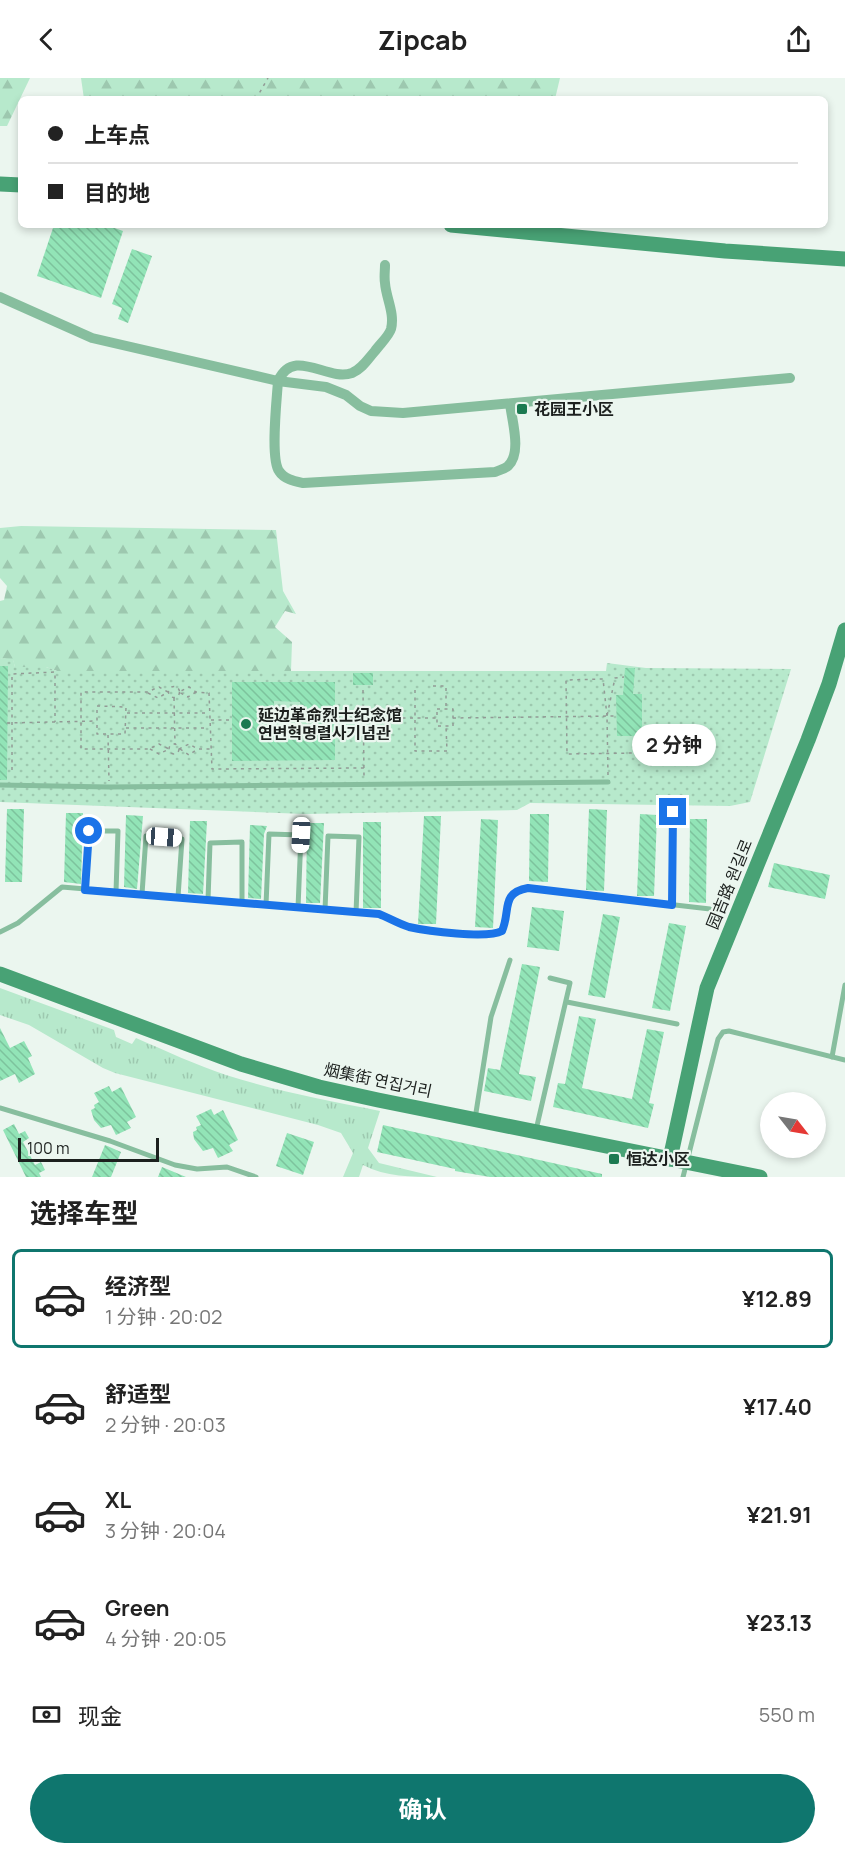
<!DOCTYPE html>
<html lang="zh">
<head>
<meta charset="utf-8">
<style>
	:root { --surface:#fff; --page:#f6f6f6; --text:#222; --muted:#767676; --line:#e0e0e0; --accent:#0f766e }
	body { margin:0; font-family:Manrope,"Noto Sans SC","Noto Sans KR",sans-serif; background:var(--page); color:var(--text); height:100vh; display:flex; flex-direction:column; font-size:22px; white-space:nowrap }
	* { box-sizing:border-box; margin:0 }
	p { font-size:20px; color:var(--muted) }
	.icon { flex:none; width:33px; height:33px; fill:none; stroke:currentColor; stroke-width:2; stroke-linecap:round; stroke-linejoin:round }
	.map { position:relative; height:1099px; overflow:hidden }
	.panel { display:flex; flex-direction:column; background:var(--surface); flex:1 }
	.panel>* { flex:none }
	.hud { position:absolute; left:18px; top:18px; width:810px; height:132px; border-radius:9px; box-shadow:0 3px 9px #0003; display:grid; align-content:center; height:132px; padding:0 30px; background:var(--surface) }
	.needle { width:39px; rotate:121deg }
	.tools { position:absolute; left:760px; top:1014px; display:grid; gap:12px }
	.tools a { display:grid; place-items:center; width:66px; height:66px; border-radius:50%; background:var(--surface); box-shadow:0 3px 9px #0003; font-size:30px }
	.scale { position:absolute; left:18px; bottom:15px; width:141px; box-sizing:border-box; padding-left:6px; border:3px solid #1c201e; border-top:0; font-size:16px; line-height:21px; white-space:nowrap; color:#1c201e; -webkit-text-stroke:4px #ebf6ef; paint-order:stroke }
	.end { position:absolute; width:27px; height:27px; margin:-14px; border:8px solid #1a73e8; background:#fff; box-shadow:0 0 0 3px #fff }
	.from { border-radius:50% }
	.bubble { position:absolute; height:42px; border-radius:21px; background:var(--surface); box-shadow:0 3px 9px #0003; font-size:20px; font-weight:700; line-height:42px; text-align:center }
	.car { position:absolute; width:18px; height:36px; margin:-18px -9px; border-radius:8px; box-shadow:0 0 4px 2px #0007; background:linear-gradient(#fff 24%,#345 0 40%,#fff 0 76%,#345 0 86%,#fff 0) }
	.hud b { display:flex; align-items:center; gap:21px; height:57px; font-size:22px }
	.hud b+b { border-top:2px solid var(--line) }
	.hud i { width:15px; height:15px; background:var(--text) }
	ul { padding:0; list-style:none }
	li { display:flex; align-items:center; gap:18px; height:99px; margin:0 12px 9px; padding:0 18px; border:3px solid transparent; border-radius:9px }
	li div { flex:1 }
	li b { display:block; font-size:22px }
	li em { font-style:normal; font-weight:700 }
	li.selected { border-color:var(--accent) }
	li>.icon { width:54px; height:54px; stroke-width:1.5 }
	h2 { padding:0 30px; font-size:27px; line-height:72px }
	.pay { display:flex; align-items:center; gap:15px; height:66px; padding:0 30px; font-size:22px }
	.pay p { margin-inline-start:auto }
	.action { display:flex; gap:12px; margin-top:auto; padding:12px 30px }
	.action a { flex:1; height:69px; border-radius:36px; background:var(--accent); color:#fff; font-size:24px; font-weight:700; line-height:69px; text-align:center }
	header { display:flex; justify-content:space-between; align-items:center; height:78px; padding:0 30px; background:var(--surface); font-size:27px; font-weight:700 }
	.map>svg:first-child { display:block }
	.grass { fill:url(#grass-tufts) }
	.forest { fill:url(#forest-firs) }
	.park { fill:url(#park-dots) }
	.building { fill:url(#building-back-hatch); fill-rule:evenodd }
	.lines { fill:none; stroke-linecap:round; stroke-linejoin:round }
	.path { stroke:#929a95; stroke-width:1.5; stroke-dasharray:3 4.5; stroke-linecap:butt }
	.lane { stroke:#87be9e; stroke-width:5 }
	.street { stroke:#87be9e; stroke-width:10 }
	.secondary { stroke:#48a275; stroke-width:15 }
	.route { stroke:#1a73e8; stroke-width:8 }
	.poi-dot { fill:#1c7a51; stroke:#ebf6ef; stroke-width:2 }
	.labels { text-anchor:middle; dominant-baseline:central; stroke-width:4.5; stroke-linejoin:round; paint-order:stroke }
	.poi-label { font-size:16px; font-weight:bold; fill:#1c201e; stroke:#ebf6ef; text-anchor:start }
	.street-label { font-size:16px; fill:#1c201e; stroke:#ebf6ef }
</style>
</head>
<body>
<header><svg class="icon" aria-label="back" viewBox="0 0 24 24"><path d="M15 5l-7 7 7 7"/></svg>Zipcab<svg class="icon" aria-label="share" viewBox="0 0 24 24"><path d="M12 15V3M7 8l5-5 5 5M5 13v7h14v-7"/></svg></header>
<div class="map">
<svg width="845" height="1099" viewBox="0 0 845 1099">
	<defs>
		<pattern id="grass-tufts" width="24" height="20" patternUnits="userSpaceOnUse" patternTransform="scale(1.5)"><rect width="24" height="20" fill="#b7e9cc"/><path d="M3 7l-1-3M5 7V3M7 7l1-3M15 17l-1-3M17 17v-4M19 17l1-3" fill="none" stroke="#9dc8af"/></pattern>
		<pattern id="forest-firs" width="22" height="20" patternUnits="userSpaceOnUse" patternTransform="scale(1.5)"><rect width="22" height="20" fill="#b7e9cc"/><path d="M5 1l3.5 6h-7zM16 11l3.5 6h-7z" fill="#9dc8af"/></pattern>
		<pattern id="park-dots" width="8" height="8" patternUnits="userSpaceOnUse" patternTransform="scale(1.5)"><rect width="8" height="8" fill="#b7e9cc"/><path d="M2 2h.1M6 6h.1" fill="none" stroke="#9dc8af" stroke-width="1.8" stroke-linecap="round"/></pattern>
		<pattern id="building-back-hatch" width="6" height="6" patternUnits="userSpaceOnUse" patternTransform="scale(1.5)"><rect width="6" height="6" fill="#92e4b7"/><path d="M-1 5l2 2M0 0l6 6M5-1l2 2" fill="none" stroke="#7dc39d"/></pattern>
	</defs>
	<rect width="100%" height="100%" fill="#ebf6ef"/>
	<!-- grass -->
	<path class="grass" d="M0 910 114 952 116 959 132 966 136 960C166 973 196 987 226 997 276 1013 328 1023 380 1033L368 1070 379 1085 437 1099C411 1099 386 1099 363 1087L359 1099H343L353 1075 341 1055 318 1047 115 995 103 990 29 947 0 937Z"/>
	<!-- forest -->
	<g class="forest">
		<path d="M0 0H30L7 48H0Z"/>
		<path d="M81 0H560L555 21H84Z"/>
		<path d="M21 448 276 452 283 513 296 536 285 533 275 549 292 564 291 593H57L46 589H15L13 582 0 580V523L4 522 7 508 0 500V450Z"/>
	</g>
	<!-- park -->
	<path class="park" d="M0 580 13 581 15 589H46L57 593H606L607 585 646 590 791 591 750 724 730 728 530 725 517 732 304 736 0 724Z"/>
	<!-- building -->
	<g class="building">
		<path d="M54 147H106L123 153 101 220 37 198Z"/>
		<path d="M132 171 152 178 128 245 118 241 122 230 112 226Z"/>
		<path d="M0 588H8L7 702H0Z"/>
		<path d="M625 590H635L633 616H642V658H617L616 617H623Z"/>
		<rect x="353" y="595" width="20" height="12"/>
		<path d="M232 604H335V682L232 683ZM274 623 300 624V631H317L316 650H298V657H273V649H260L261 630 274 631Z"/>
		<path d="M7 731H24L22 804H5Z"/>
		<path d="M589 731 607 732 604 813 586 812Z"/>
		<path d="M66 735H83L81 806 64 804Z"/>
		<path d="M530 736H549L548 804 529 803Z"/>
		<path d="M640 736 657 737 654 818H637Z"/>
		<path d="M126 737 143 738 137 811 124 809Z"/>
		<path d="M424 738H441L436 846H418Z"/>
		<path d="M481 741 498 742 493 850 475 849Z"/>
		<path d="M690 741H707L706 825 689 824Z"/>
		<path d="M190 743H207L203 816 188 815Z"/>
		<rect x="363" y="744" width="18" height="86"/>
		<path d="M307 745H324L320 825H306Z"/>
		<path d="M250 747 267 748 264 756 261 821 248 820Z"/>
		<path d="M774 785 830 797 825 821 768 809Z"/>
		<path d="M532 829 564 833 559 873 527 869Z"/>
		<path d="M603 836 620 839 605 920 588 917Z"/>
		<path d="M669 845 686 848 670 933 652 930Z"/>
		<path d="M522 886 540 889 519 996 536 999 531 1023 484 1013 488 990 500 992Z"/>
		<path d="M579 938 596 941 582 1010 632 1021 647 951 664 954 649 1025 654 1026 648 1050 553 1029 558 1005 565 1006Z"/>
		<path d="M0 950 10 970 24 963 32 978 28 980 35 996 19 1005 15 996 0 1003Z"/>
		<path d="M109 1008 112 1014 121 1009 136 1039 127 1044 131 1050 116 1057 111 1047 101 1050 94 1042 91 1032 95 1030 94 1027 99 1024 94 1015Z"/>
		<path d="M211 1031 214 1037 223 1032 238 1062 229 1067 233 1073 218 1080 213 1070 203 1073 194 1061 193 1054 197 1052 196 1049 201 1047 196 1038Z"/>
		<path d="M14 1046 19 1056 25 1053 29 1060 23 1064 35 1087 41 1084 45 1092 39 1095 41 1099H26L3 1052Z"/>
		<path d="M383 1047 602 1096V1099H490L455 1093V1091L377 1074Z"/>
		<path d="M287 1055 314 1064 303 1097 276 1088Z"/>
		<path d="M105 1067 121 1074 111 1099H92Z"/>
		<path d="M162 1089 186 1099H158Z"/>
	</g>
	<g class="lines">
		<!-- path -->
		<g class="path">
			<path d="M256 21 268 0"/>
			<path d="M433 608H446V630"/>
			<circle cx="174" cy="614" r="5.5"/>
			<path d="M363 612 364 698"/>
			<path d="M415 612V673H447L446 648"/>
			<path d="M168 614 159 609 147 614H81V671H149L159 666 169 671"/>
			<path d="M196 614 188 619 179 614 189 609 196 614 209 615 212 691 364 690"/>
			<path d="M148 615 158 620 168 614"/>
			<path d="M174 620 175 666"/>
			<path d="M97 628 126 629 125 656H97Z"/>
			<rect x="437" y="631" width="16" height="17"/>
			<path d="M127 635H209"/>
			<path d="M607 638 603 601 566 602 567 676 636 675"/>
			<path d="M335 640H437"/>
			<path d="M453 640 616 638"/>
			<path d="M211 642H232"/>
			<path d="M7 645 96 643"/>
			<path d="M126 650H208"/>
			<path d="M108 657 109 703"/>
			<circle cx="174" cy="671" r="5"/>
			<path d="M150 671 159 676 169 671"/>
			<path d="M179 671 189 666 198 671H211"/>
			<path d="M180 671 189 677 196 672"/>
			<path d="M12 692V596L55 594V644"/>
			<path d="M608 697 607 638 615 600 624 599"/>
		</g>
		<!-- lane -->
		<g class="lane">
			<path d="M0 707 109 709 608 704"/>
			<path d="M85 812 89 753H118L116 814"/>
			<path d="M142 816 146 758 182 761 178 819"/>
			<path d="M208 822 210 765 242 764V825"/>
			<path d="M266 827 269 756 301 757 298 830"/>
			<path d="M672 827 673 734"/>
			<path d="M325 832 328 758 359 759 356 835"/>
			<path d="M0 854 18 845 62 809 379 836C389 840 399 846 409 849 427 853 487 861 502 853 510 833 500 815 528 810L710 831"/>
			<path d="M567 924 677 946"/>
			<path d="M832 979 845 907"/>
			<path d="M0 1030 110 1063 175 1087 197 1091 227 1089 256 1099"/>
			<path d="M475 1041 491 939 510 882"/>
			<path d="M536 1052 570 905 550 900"/>
			<path d="M683 1099 718 961 723 954 729 953 845 982"/>
		</g>
		<!-- street -->
		<g class="street">
			<path d="M385 187C385 193 384 199 385 205 386 220 395 235 391 251 389 258 380 266 375 273 368 281 362 291 352 295 327 304 294 268 278 303 277 320 270 380 279 393 284 401 294 403 303 405L495 394C499 392 505 391 508 388 522 375 512 343 510 326"/>
			<path d="M0 219 92 260 278 303 326 309 346 317 360 328 371 333 403 335 790 300"/>
		</g>
		<!-- secondary -->
		<g class="secondary">
			<path d="M0 106 21 107"/>
			<path d="M451 147 725 173 845 181"/>
			<path d="M0 896 241 986 319 1009 378 1022 760 1099"/>
			<path d="M670 1081 707 910 808 662 829 606 845 552"/>
		</g>
	</g>
	<g class="lines">
		<!-- route -->
		<path class="route" d="M89 753 85 812 379 836C389 840 399 846 409 849 427 853 487 861 502 853 511 833 500 815 528 810L672 827 673 734"/>
	</g>
	<!-- markers -->
	<g class="poi-dot">
		<rect x="516" y="325" width="12" height="12" rx="3"/>
		<circle cx="246" cy="646" r="6"/>
		<rect x="608" y="1075" width="12" height="12" rx="3"/>
	</g>
	<g class="labels">
		<!-- poi labels -->
		<g class="poi-label">
			<text x="534" y="331">花园王小区</text>
			<text x="258" y="637">延边革命烈士纪念馆<tspan x="258" dy="18">연변혁명렬사기념관</tspan></text>
			<text x="626" y="1081">恒达小区</text>
		</g>
		<!-- street labels -->
		<g class="street-label">
			<text transform="translate(729 806) rotate(-68)">园吉路 원길로</text>
			<text transform="translate(378 1002) rotate(12)">烟集街 연집거리</text>
		</g>
	</g>
</svg>
<div class="tools">
<a><svg class="needle" viewBox="-14 -14 28 28"><path d="M0-13l5 13h-10z" fill="#e53935"/><path d="M0 13l5-13h-10z" fill="#767676"/></svg></a>
</div>
<div class="scale">100 m</div>
<i class="end from" style="left:89px;top:753px"></i>
<i class="end" style="left:673px;top:734px"></i>
<div class="bubble" style="left:632px;top:646px;width:84px">2 分钟</div>
<i class="car" style="left:301px;top:757px;rotate:183deg"></i>
<i class="car" style="left:164px;top:759px;rotate:94deg"></i>
<div class="hud">
<b><i class="from"></i>上车点</b>
<b><i></i>目的地</b>
</div>
</div>
<section class="panel">
<h2>选择车型</h2>
<ul>
<li class="selected"><svg class="icon" aria-label="car" viewBox="0 0 24 24"><path d="M5 17H2v-5l4-1 3-4h7l3 4 3 1v5h-3M9 17h6M6 11h13"/><circle cx="7" cy="17" r="2"/><circle cx="17" cy="17" r="2"/></svg><div><b>经济型</b><p>1 分钟 · 20:02</p></div><em>¥12.89</em></li>
<li><svg class="icon" aria-label="car" viewBox="0 0 24 24"><path d="M5 17H2v-5l4-1 3-4h7l3 4 3 1v5h-3M9 17h6M6 11h13"/><circle cx="7" cy="17" r="2"/><circle cx="17" cy="17" r="2"/></svg><div><b>舒适型</b><p>2 分钟 · 20:03</p></div><em>¥17.40</em></li>
<li><svg class="icon" aria-label="car" viewBox="0 0 24 24"><path d="M5 17H2v-5l4-1 3-4h7l3 4 3 1v5h-3M9 17h6M6 11h13"/><circle cx="7" cy="17" r="2"/><circle cx="17" cy="17" r="2"/></svg><div><b>XL</b><p>3 分钟 · 20:04</p></div><em>¥21.91</em></li>
<li><svg class="icon" aria-label="car" viewBox="0 0 24 24"><path d="M5 17H2v-5l4-1 3-4h7l3 4 3 1v5h-3M9 17h6M6 11h13"/><circle cx="7" cy="17" r="2"/><circle cx="17" cy="17" r="2"/></svg><div><b>Green</b><p>4 分钟 · 20:05</p></div><em>¥23.13</em></li>
</ul>
<div class="pay"><svg class="icon" aria-label="cash" viewBox="0 0 24 24"><path d="M3 7h18v10H3z"/><circle cx="12" cy="12" r="2"/></svg>现金<p>550 m</p></div>
<div class="action"><a>确认</a></div>
</section>
</body>
</html>
